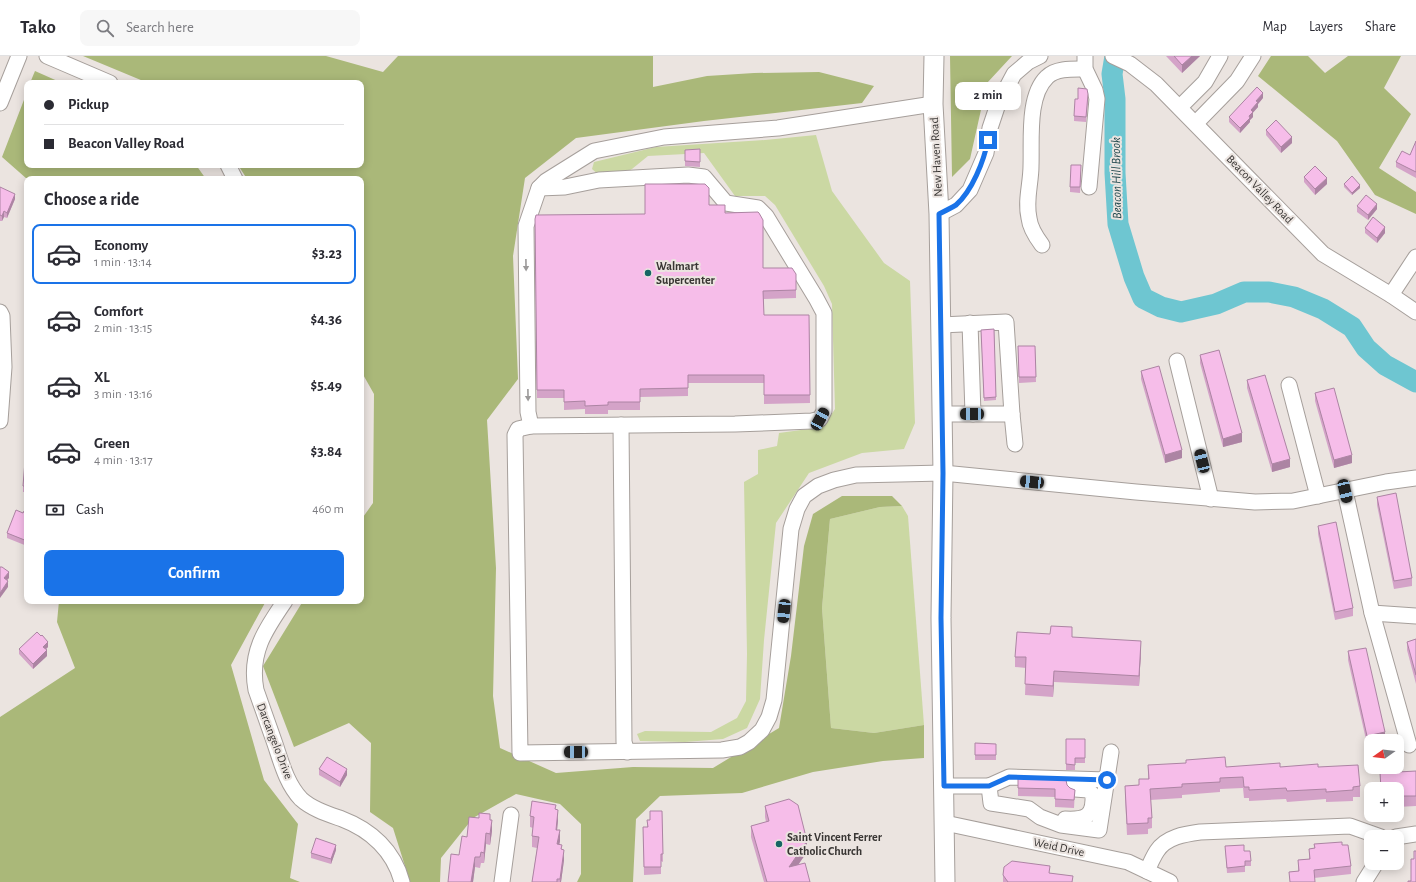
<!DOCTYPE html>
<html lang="en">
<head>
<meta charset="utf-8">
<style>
	:root { --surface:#fff; --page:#f7f7f7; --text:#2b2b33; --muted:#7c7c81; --line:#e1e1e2; --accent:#1a73e8 }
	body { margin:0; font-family:"Alegreya Sans",sans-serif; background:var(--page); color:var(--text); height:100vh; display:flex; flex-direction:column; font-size:15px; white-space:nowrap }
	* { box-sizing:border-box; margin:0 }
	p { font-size:13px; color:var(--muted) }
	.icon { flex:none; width:22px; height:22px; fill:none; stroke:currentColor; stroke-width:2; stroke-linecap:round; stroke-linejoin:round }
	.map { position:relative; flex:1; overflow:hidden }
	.panel { position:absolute; left:24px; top:120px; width:340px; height:428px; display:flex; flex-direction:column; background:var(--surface); border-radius:8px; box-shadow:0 2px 10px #0003 }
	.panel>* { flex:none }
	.hud { position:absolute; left:24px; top:24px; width:340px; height:88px; border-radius:8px; box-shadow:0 2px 10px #0003; display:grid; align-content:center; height:88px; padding:0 20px; background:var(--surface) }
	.needle { width:26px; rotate:256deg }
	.fabs { position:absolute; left:1364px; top:678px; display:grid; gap:8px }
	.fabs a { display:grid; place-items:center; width:40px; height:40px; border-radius:8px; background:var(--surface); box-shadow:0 2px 10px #0003; font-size:20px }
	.end { position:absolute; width:18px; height:18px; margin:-9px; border:5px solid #1a73e8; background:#fff; box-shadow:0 0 0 2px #fff }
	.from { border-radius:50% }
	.bubble { position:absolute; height:28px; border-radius:8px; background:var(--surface); box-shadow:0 2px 10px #0003; font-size:13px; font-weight:600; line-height:28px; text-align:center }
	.car { position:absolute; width:12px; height:24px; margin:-12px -6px; border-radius:5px; box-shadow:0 0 3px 1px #0007; background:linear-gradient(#222 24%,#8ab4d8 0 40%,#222 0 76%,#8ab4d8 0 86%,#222 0) }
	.hud b { display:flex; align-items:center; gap:14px; height:38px; font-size:15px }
	.hud b+b { border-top:1px solid var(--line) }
	.hud i { width:10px; height:10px; background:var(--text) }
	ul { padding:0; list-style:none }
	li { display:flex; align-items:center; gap:12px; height:60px; margin:0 8px 6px; padding:0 12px; border:2px solid transparent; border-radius:8px }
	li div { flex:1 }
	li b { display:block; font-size:15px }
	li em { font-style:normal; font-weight:600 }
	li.current { border-color:var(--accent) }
	li>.icon { width:36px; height:36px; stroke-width:1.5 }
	h2 { padding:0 20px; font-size:18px; line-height:48px }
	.pay { display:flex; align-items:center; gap:10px; height:44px; padding:0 20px; font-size:15px }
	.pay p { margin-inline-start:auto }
	.button { display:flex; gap:8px; margin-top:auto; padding:8px 20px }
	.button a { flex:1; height:46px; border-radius:8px; background:var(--accent); color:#fff; font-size:16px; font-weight:600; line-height:46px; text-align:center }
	header { display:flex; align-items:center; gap:24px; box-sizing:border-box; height:56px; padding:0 20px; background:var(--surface); border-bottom:1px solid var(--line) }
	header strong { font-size:19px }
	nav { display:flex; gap:22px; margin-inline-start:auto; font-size:14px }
	.search { width:280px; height:36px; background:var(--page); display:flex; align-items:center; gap:10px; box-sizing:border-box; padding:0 14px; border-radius:8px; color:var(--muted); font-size:15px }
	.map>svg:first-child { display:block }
	.green { fill:#cbd8a3 }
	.forest { fill:#aab879 }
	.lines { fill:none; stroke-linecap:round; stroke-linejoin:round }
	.river { stroke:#6ec6d1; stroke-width:21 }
	.minor-casing { stroke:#a69f9b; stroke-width:17 }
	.major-casing { stroke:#a69f9b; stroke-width:21 }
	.minor { stroke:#fff; stroke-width:15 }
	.major { stroke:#fff; stroke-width:19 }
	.wall { fill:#d4a3c8 }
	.shaded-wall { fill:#ac84a3 }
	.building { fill:#f6bde9; stroke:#ac84a3 }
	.oneway { fill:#9c9a9a }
	.route { stroke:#1a73e8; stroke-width:5 }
	.poi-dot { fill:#166564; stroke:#ebe4e0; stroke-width:1.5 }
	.labels { text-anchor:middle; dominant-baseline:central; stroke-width:4; stroke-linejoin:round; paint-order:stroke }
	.street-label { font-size:12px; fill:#393634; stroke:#ebe4e0 }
	.poi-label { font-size:12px; font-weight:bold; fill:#393634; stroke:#ebe4e0; text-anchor:start }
	.water-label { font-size:13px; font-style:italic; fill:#1c454a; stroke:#ebe4e0 }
</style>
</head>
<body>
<header>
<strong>Tako</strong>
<div class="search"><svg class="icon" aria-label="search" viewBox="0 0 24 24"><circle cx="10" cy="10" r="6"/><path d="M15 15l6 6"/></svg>Search here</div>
<nav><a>Map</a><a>Layers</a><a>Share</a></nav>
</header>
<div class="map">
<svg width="1416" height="826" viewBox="0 0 1416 826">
	<rect width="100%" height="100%" fill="#ebe4e0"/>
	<!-- green -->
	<g class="green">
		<path d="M816 79 832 135 884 207 910 225 915 367 904 393 862 397 809 417 776 467 764 584 760 643 747 672 723 683 685 686 640 685 637 678 645 675 711 676 737 662 746 645 747 598 744 426 758 418V394L777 390 779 377 823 371 835 353 832 248 824 230 775 149 765 140H735L704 97 648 100 632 113 620 119 600 120 592 113 594 106 656 91 765 84Z"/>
		<path d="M902 450 908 460 924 669 874 677 831 672 822 552 830 463 880 451Z"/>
	</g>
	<!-- forest -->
	<g class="forest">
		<path d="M83 0H326L383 16 398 0H653V31L707 20 754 17 819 16 874 30 862 47 704 65 576 82 525 122 513 200 518 323 487 364 496 512 493 640 500 692 556 717 633 711 713 712 779 672 791 600 804 490 813 458 842 440H892L902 450 880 451 830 463 822 552 831 672 874 677 924 669V702L883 705 813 716 742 737 660 740 636 763 633 826H577L581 818V768L560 748 516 738 473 762 441 802 440 826H410L393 772 370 756 371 687 349 667 294 691 263 610 303 545H361V464L373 447 374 338 361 315V123H247L238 109H361V27H148Z"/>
		<path d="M950 0H1012L987 27 970 103 952 121Z"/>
		<path d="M1271 0H1308L1325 17 1348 0H1401L1384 32 1411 58 1379 112 1416 136V158L1375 139 1337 85 1258 20Z"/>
		<path d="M35 15 62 27H30Z"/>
		<path d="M27 36V109H196L206 123H27L2 101Z"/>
		<path d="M59 545H266L231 609 264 724 298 768 290 822 300 826H0V661L75 612 57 566Z"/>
	</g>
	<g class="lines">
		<!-- river -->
		<path class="river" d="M1115 0 1112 18 1115 43V117L1118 168 1134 221 1143 242 1161 251 1181 256 1216 248 1244 236H1269L1294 241 1323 253 1352 271 1366 292 1385 309 1416 326"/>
		<!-- minor casing -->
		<g class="minor-casing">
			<g id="minor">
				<path d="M47 0 110 27"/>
				<path d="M1085 0V13L1095 34 1097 43 1089 131"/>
				<path d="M1113 0 1130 8 1156 28 1323 198 1391 239 1416 256"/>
				<path d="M0 47 19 0"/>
				<path d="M1180 51 1205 26 1220 0"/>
				<path d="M1196 67 1237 25 1253 0"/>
				<path d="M228 109 235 123"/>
				<path d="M539 132 565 131 599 124 688 119 704 121 726 147 758 152 766 160 816 242 824 257V355L820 363 812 365 735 368 531 370 518 373 515 379 520 697 722 694 740 691 749 686 762 674 769 661 774 644 791 473 797 453 804 440 818 430 834 424 856 419 943 417 1136 436 1255 446 1293 445 1386 426 1416 422"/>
				<path d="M939 158 956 149 970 134 986 97 990 72 998 48 1014 18 1028 6 1040 0"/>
				<path d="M1042 189C1036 181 1030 172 1029 162 1025 145 1031 127 1031 110 1032 84 1027 40 1047 21 1056 12 1073 13 1085 13"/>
				<path d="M1391 239 1416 201"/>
				<path d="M0 256 2 260 4 311 0 365"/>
				<path d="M970 267 973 358"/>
				<path d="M941 269 1006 266 1012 358H942"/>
				<path d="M1177 305 1211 443"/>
				<path d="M1289 329 1318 440"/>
				<path d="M1012 358 1015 388"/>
				<path d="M621 369 624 686 627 696"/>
				<path d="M531 370 528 356 526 170 539 132 546 125 594 95 664 81 778 72 933 48"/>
				<path d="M1345 435 1372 557 1409 689"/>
				<path d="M285 545C265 574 249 597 256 634 262 651 268 668 274 685 281 705 286 727 301 743 312 753 328 758 342 763 371 774 394 795 402 826"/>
				<path d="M1372 557 1416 560"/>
				<path d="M944 730H989L991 747 1029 753 1040 761 1061 769 1099 774 1111 696"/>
				<path d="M989 730 1009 721 1107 724"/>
				<path d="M1065 763C1085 764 1094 761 1093 739L1088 734 1075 733"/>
				<path d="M945 767 1128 806 1170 826"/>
				<path d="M1396 781 1416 778"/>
				<path d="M1147 815C1150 808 1153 801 1157 795 1166 781 1185 778 1200 776L1350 770 1381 781"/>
				<path d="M502 826 511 759"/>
				<path d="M1364 826 1376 807"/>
			</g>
		</g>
		<!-- major casing -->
		<g class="major-casing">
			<path id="major" d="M934 0 933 48 939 158 943 417 941 562 945 826"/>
		</g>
		<!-- minor -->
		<use href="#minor" class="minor"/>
		<!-- major -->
		<use href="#major" class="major"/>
	</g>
	<!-- wall -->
	<g class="wall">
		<path d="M1166 0H1200L1182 17Z"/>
		<path d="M1263 42 1258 48V51L1253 56V61L1250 64V66L1240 77 1229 66V61Z"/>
		<path d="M1088 44 1086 66 1074 65V60Z"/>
		<path d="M1266 74 1292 87 1281 97 1266 79Z"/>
		<path d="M1416 85V122L1396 111V106L1410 99Z"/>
		<path d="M700 93V111L685 110V94Z"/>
		<path d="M1081 115 1080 137 1070 136V131Z"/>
		<path d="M1304 121 1327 128 1315 139 1304 126Z"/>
		<path d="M1344 128 1360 132 1352 139 1344 131Z"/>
		<path d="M0 131 15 143 7 162 4 161 2 165H0Z"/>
		<path d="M709 149 725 157 763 212 796 218V242L764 243V259H809L810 347 764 348V327H688V340L640 341V354H608V358H585V353L564 354V342H537L535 171 645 158Z"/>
		<path d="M1357 150 1377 153 1368 164 1357 156Z"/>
		<path d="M1365 172 1385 177 1377 187 1365 177Z"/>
		<path d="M994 273 996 344 984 345 981 274Z"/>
		<path d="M1018 290H1035L1036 326 1019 327Z"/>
		<path d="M1200 299 1242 386 1223 391 1200 307Z"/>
		<path d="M1141 315 1182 402 1165 407 1141 323Z"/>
		<path d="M1247 324 1290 411 1272 416 1247 332Z"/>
		<path d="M1315 337 1352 407 1334 412 1315 345Z"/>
		<path d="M27 405V436H23V430Z"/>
		<path d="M1377 441 1412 522V530L1394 533 1377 449Z"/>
		<path d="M27 456V490L7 482V477L23 457Z"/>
		<path d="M1318 470 1353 552V560L1335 564 1318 478Z"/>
		<path d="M1050 578 1072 581 1141 595 1139 630 1054 626 1053 641 1025 639 1026 612 1015 611V601Z"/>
		<path d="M1416 583V628L1407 594V586Z"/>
		<path d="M48 591 46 593 47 600 33 613 19 598V593Z"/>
		<path d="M1348 595 1385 684 1367 688 1348 604Z"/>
		<path d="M1066 683H1085V707H1075V714H1066Z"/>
		<path d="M975 687 996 688V704H975Z"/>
		<path d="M1148 709 1226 711H1318L1360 730V741H1353V745L1326 746V743L1287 746 1286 743 1249 745V742H1244L1243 732 1220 733V736L1182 739V742L1150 744 1152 762V772L1148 773V778L1127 779 1125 741V730L1139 729V723H1148Z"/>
		<path d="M319 713 347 719 340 731 319 719Z"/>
		<path d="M1416 715V750L1397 751V733H1381L1380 717Z"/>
		<path d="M1018 722 1067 729 1070 732 1075 734 1074 752 1055 751V741L1018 740Z"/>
		<path d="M765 750 807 796 798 809 810 826H764L751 781V770L766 766 765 761Z"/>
		<path d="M556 753 558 764 557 774 560 785 559 789 562 793 564 804 561 826H532L537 792 532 791V780L533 772 530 771V760Z"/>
		<path d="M662 755 663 806 661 805V818L644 819 643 771H647V764H650Z"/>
		<path d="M490 764 492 775 490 789 486 788 484 807H481L480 812 475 811 473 826H448L467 781Z"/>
		<path d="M1314 788 1342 789 1351 810V818L1314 822 1315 826H1290L1289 816 1298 815V804L1309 803V793L1314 792Z"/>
		<path d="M1225 790 1244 795 1251 805V810H1245V816L1227 817Z"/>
		<path d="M336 794 331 808 311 802V797Z"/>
		<path d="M1050 817 1073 826H1003V819Z"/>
	</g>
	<!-- shaded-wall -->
	<g class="shaded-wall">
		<path d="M1192 0H1200L1182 17V9Z"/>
		<path d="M1263 37V42L1258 48V51L1251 59V54L1256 45Z"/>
		<path d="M1253 56V61L1250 64V66L1240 77V72L1249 60Z"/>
		<path d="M1292 81V87L1281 97V91Z"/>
		<path d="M1327 122V128L1315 139V133Z"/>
		<path d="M1360 129V132L1352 139V137Z"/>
		<path d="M15 138V143L7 162V157Z"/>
		<path d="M1377 148V153L1368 164V159Z"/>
		<path d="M4 155V161L2 165V160Z"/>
		<path d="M1385 171V177L1377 187V182Z"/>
		<path d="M1242 377V386L1223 391V383Z"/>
		<path d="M1182 394V402L1165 407V399Z"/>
		<path d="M1352 399V407L1334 412V404Z"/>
		<path d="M1290 403V411L1272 416V408Z"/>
		<path d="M9 516V522L4 528V522Z"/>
		<path d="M8 525V531L0 542V537Z"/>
		<path d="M1141 585V595L1139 630V620Z"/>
		<path d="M48 586V591L43 596V591Z"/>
		<path d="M47 594V600L33 613V608Z"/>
		<path d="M1054 615V626L1053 641V630Z"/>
		<path d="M1385 676V684L1371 685V688H1367V680Z"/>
		<path d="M347 713V719L340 731V726Z"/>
		<path d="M558 754V764L556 785V774Z"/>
		<path d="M492 764V775L490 789V778Z"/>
		<path d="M560 774V785L557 799V788Z"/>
		<path d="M486 777V788L484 807V797Z"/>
		<path d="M807 785V796L789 822V811Z"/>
		<path d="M336 789V794L331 808V803Z"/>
		<path d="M564 794V804L561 826H560Z"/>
		<path d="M475 801V811L473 826H471Z"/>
	</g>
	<!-- building -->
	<g class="building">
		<path d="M1174 0H1192L1182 9Z"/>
		<path d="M1257 31 1263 37 1256 45 1258 46 1251 54 1253 56 1249 60 1250 62 1240 72 1229 61Z"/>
		<path d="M1078 32 1087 33 1088 38 1086 61 1074 60 1075 43H1078Z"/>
		<path d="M1276 64 1292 81 1281 91 1266 74Z"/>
		<path d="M1416 85V116L1396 106 1402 95 1410 99Z"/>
		<path d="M700 93V106L685 105V94Z"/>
		<path d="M1071 109H1081L1080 131H1070Z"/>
		<path d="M1315 110 1327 122 1315 133 1304 121Z"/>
		<path d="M1352 120 1360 129 1352 137 1344 128Z"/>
		<path d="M645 128H705L709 132V149H725V157L758 156 759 157 763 164V212H792L796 218V234L763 235 764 259H809L810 339H764V319H688V332L640 333V346H608V349L585 350V345L564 346V334H537L535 163 536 159 645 158Z"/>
		<path d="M0 131 15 138 7 157 4 155 2 160 0 159Z"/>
		<path d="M1366 139 1377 148 1368 159 1357 150Z"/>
		<path d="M1373 161 1385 171 1377 182 1365 172Z"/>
		<path d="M994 273 996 341 984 342 981 274Z"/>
		<path d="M1018 290H1035L1036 321H1019Z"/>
		<path d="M1219 294 1242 377 1223 383 1200 299Z"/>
		<path d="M1159 310 1182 394 1165 399 1141 315Z"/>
		<path d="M1265 319 1290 403 1272 408 1247 324Z"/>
		<path d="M1334 332 1352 399 1334 404 1315 337Z"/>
		<path d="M25 405H27V430H23Z"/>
		<path d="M1396 437 1412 522 1394 525 1377 441Z"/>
		<path d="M16 454 23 457 24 455 27 456V485L7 477Z"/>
		<path d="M1336 466 1353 552 1335 556 1318 470Z"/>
		<path d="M0 511H2L9 516 4 522 8 525 0 537Z"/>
		<path d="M1051 570 1072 571V581L1141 585 1139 620 1054 615 1053 630 1025 628 1026 601H1015L1017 576 1050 578Z"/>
		<path d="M37 576 41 580 42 579 48 586 43 591 47 594 33 608 19 593Z"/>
		<path d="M1416 583V619L1407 586Z"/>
		<path d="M1366 592 1385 676 1367 680 1348 595Z"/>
		<path d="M1066 683H1085V702H1075V709L1066 708Z"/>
		<path d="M975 687 996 688V699H975Z"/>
		<path d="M327 701 347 713 340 726 319 713Z"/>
		<path d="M1225 701 1226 711 1280 707V711L1318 708V711L1358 709 1360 730 1353 731V734L1326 736V733L1287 735 1286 732 1249 734V731H1244L1243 721 1220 722V726L1182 728V731L1150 733 1152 762H1148V767L1127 768 1125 730 1139 729V723H1149L1148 709 1186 707V704Z"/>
		<path d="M1416 715V740H1397V733H1381L1380 717Z"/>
		<path d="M1018 722 1066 724 1067 729 1070 732 1075 734 1074 744 1055 743V733L1018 732Z"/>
		<path d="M789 743 798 749 807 785 789 811 805 807 810 826H767L751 770 769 765 765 750Z"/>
		<path d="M532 745 556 749 555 753 558 754 556 774H560L557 788 562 789 561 793 564 794 560 823H557V826H532L539 781 532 780 534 761 530 760Z"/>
		<path d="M650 755H662L663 798H661V811H644L643 771H648L647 764H650Z"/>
		<path d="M479 757 490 758V764H492L490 778 486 777 484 797 481 796 480 801H475L471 826H448L451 798 459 799 462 780 467 781 469 761 479 762Z"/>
		<path d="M316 782 336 789 331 803 311 797Z"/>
		<path d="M1342 786V789H1348L1351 810 1314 814 1315 826H1290L1289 816 1299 815 1298 804 1310 803 1309 793 1315 792 1314 788Z"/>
		<path d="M1244 789V795H1250L1251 805H1245V810L1227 812 1225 790Z"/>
		<path d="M1414 795H1416V826H1408V825H1411V803H1414Z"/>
		<path d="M1012 805 1050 810 1049 817 1073 820 1072 826H1008L1003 819 1004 811Z"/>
	</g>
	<!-- one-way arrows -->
	<defs><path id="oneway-solid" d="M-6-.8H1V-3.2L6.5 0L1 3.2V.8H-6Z"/></defs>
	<g class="oneway">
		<use href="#oneway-solid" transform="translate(526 209) rotate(89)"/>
		<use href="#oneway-solid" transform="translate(528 339) rotate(89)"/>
	</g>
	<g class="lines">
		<!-- route -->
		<path class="route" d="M988 84C984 105 972 135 956 149 951 152 945 155 939 158L943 417 941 562 944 730H989L1009 721 1107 724"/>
	</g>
	<!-- markers -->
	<g class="poi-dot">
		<circle cx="648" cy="217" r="4"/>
		<circle cx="779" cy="788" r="4"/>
	</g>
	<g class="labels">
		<!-- street labels -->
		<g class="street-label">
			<text transform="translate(936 101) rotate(-93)">New Haven Road</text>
			<text transform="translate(1260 133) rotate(46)">Beacon Valley Road</text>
			<text transform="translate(275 685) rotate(69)">Darcangelo Drive</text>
			<text transform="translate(1059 791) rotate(12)">Weid Drive</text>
		</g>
		<!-- poi labels -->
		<g class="poi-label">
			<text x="656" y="210">Walmart<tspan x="656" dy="14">Supercenter</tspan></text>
			<text x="787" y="781">Saint Vincent Ferrer<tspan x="787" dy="14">Catholic Church</tspan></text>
		</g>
		<!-- water labels -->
		<g class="water-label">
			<text transform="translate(1117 122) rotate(-91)">Beacon Hill Brook</text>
		</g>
	</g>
</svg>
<div class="fabs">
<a><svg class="needle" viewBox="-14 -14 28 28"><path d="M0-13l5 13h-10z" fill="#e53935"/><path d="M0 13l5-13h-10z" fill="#7c7c81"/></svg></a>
<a>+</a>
<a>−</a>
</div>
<i class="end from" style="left:1107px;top:724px"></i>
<i class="end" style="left:988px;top:84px"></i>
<div class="bubble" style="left:955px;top:26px;width:66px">2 min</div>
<i class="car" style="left:972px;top:358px;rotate:270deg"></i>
<i class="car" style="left:820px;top:363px;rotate:29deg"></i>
<i class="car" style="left:1202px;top:405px;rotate:346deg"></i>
<i class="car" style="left:1032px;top:426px;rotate:276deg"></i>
<i class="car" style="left:1345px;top:435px;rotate:167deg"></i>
<i class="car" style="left:784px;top:555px;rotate:186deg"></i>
<i class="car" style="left:576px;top:696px;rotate:270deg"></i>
<div class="hud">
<b><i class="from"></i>Pickup</b>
<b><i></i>Beacon Valley Road</b>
</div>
<section class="panel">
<h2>Choose a ride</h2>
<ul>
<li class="current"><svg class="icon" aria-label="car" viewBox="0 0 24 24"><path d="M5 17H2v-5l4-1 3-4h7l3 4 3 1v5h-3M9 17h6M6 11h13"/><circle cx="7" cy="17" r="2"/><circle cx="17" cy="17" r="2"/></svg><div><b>Economy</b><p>1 min · 13:14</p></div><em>$3.23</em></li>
<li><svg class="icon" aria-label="car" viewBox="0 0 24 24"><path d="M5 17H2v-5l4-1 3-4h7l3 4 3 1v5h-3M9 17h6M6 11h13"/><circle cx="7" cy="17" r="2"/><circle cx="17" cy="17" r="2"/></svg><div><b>Comfort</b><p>2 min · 13:15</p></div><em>$4.36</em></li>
<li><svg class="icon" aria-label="car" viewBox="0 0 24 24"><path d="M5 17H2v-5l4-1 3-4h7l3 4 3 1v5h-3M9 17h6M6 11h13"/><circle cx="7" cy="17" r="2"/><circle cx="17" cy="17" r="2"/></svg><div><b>XL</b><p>3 min · 13:16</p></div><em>$5.49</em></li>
<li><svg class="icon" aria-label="car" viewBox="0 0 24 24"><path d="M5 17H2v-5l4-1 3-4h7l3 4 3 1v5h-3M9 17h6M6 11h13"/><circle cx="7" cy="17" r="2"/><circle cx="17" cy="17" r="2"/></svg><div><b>Green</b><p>4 min · 13:17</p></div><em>$3.84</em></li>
</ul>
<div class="pay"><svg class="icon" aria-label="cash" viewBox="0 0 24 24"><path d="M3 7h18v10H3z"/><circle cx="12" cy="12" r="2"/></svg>Cash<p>460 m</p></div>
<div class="button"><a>Confirm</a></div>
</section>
</div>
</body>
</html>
